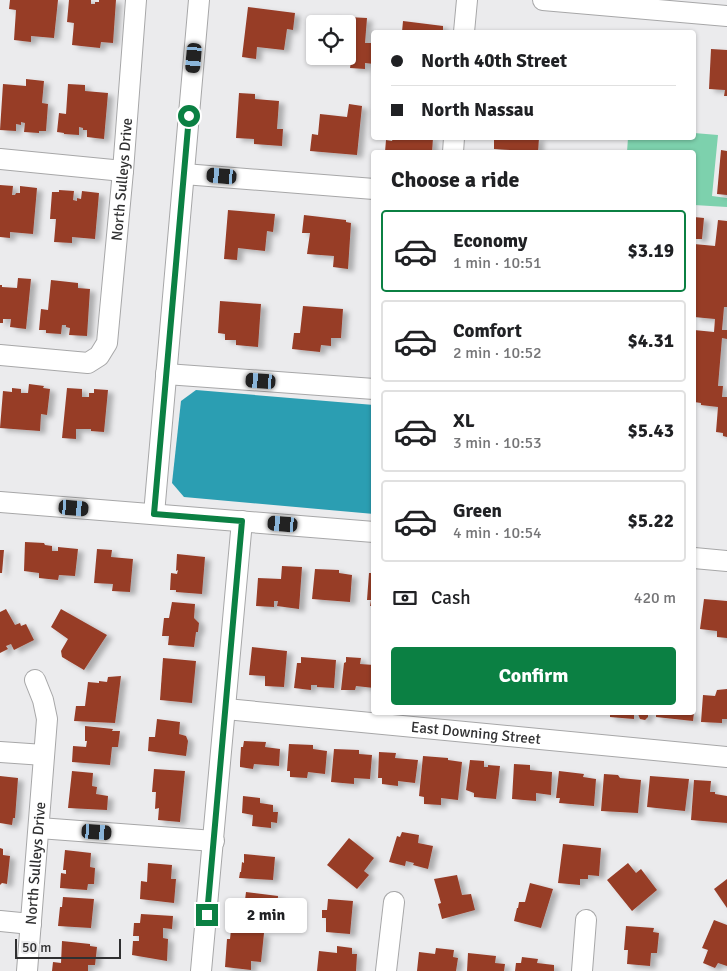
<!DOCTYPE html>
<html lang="en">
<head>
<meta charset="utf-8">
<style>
	:root { --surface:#fff; --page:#f6f6f6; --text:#202124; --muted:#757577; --line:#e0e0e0; --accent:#0b8043 }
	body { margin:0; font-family:Signika,sans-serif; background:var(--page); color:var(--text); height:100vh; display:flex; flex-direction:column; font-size:19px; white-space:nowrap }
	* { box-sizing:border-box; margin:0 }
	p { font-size:16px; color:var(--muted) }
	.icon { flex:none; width:28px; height:28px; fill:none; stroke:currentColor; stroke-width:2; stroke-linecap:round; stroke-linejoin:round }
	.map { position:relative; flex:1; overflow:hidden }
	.sheet { position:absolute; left:371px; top:150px; width:325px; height:565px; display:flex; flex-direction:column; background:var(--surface); border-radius:5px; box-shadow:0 1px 4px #0004 }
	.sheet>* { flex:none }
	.banner { position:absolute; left:371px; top:30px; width:325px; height:110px; border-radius:5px; box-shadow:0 1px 4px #0004; display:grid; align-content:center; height:110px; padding:0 20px; background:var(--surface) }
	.fabs { position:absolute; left:306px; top:15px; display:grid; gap:10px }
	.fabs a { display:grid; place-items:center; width:50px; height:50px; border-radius:5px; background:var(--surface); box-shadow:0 1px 4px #0004; font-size:25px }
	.scale { position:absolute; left:15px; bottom:12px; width:106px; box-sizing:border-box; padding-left:5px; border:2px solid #303031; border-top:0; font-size:14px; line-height:18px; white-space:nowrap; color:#303031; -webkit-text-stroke:4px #ebebed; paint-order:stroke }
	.end { position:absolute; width:22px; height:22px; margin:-11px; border:6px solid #0b8043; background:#fff; box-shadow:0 0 0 2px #fff }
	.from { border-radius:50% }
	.bubble { position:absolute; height:35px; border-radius:5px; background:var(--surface); box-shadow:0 1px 4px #0004; font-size:16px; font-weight:700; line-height:35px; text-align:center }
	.car { position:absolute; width:15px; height:30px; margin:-15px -8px; border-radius:6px; box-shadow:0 0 4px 1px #0007; background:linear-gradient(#222 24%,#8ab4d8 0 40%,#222 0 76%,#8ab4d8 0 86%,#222 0) }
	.banner b { display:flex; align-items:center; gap:18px; height:48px; font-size:19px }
	.banner b+b { border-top:1px solid var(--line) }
	.banner i { width:12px; height:12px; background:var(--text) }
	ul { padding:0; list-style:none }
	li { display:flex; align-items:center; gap:15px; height:82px; margin:0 10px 8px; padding:0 10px; border:2px solid var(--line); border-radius:5px }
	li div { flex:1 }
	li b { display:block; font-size:19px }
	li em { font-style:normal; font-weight:700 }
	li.on { border-color:var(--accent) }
	li>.icon { width:45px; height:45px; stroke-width:1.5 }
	h2 { padding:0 20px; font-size:22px; line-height:60px }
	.pay { display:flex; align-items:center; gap:12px; height:55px; padding:0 20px; font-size:19px }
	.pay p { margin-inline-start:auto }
	.primary-button { display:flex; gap:10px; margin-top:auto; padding:10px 20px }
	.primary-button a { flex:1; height:58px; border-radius:5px; background:var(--accent); color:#fff; font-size:20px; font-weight:700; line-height:58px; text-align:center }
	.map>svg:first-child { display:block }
	.green { fill:#7dd1ad }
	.water { fill:#2b9eb2 }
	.building { fill:#973c28; filter:url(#shadow) }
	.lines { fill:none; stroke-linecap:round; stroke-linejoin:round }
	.minor-casing { stroke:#a7a7a8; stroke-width:22 }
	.minor { stroke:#fff; stroke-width:20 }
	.route { stroke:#0b8043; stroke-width:6 }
	.labels { text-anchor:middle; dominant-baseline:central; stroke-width:5; stroke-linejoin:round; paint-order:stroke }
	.street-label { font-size:15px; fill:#303031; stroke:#ebebed }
</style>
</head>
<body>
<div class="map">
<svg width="727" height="971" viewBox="0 0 727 971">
	<defs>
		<filter id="shadow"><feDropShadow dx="5.5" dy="3" stdDeviation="2.5" flood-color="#0004"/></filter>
	</defs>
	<rect width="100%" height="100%" fill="#ebebed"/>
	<!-- green -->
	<path class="green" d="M694 133 718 135 712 196 727 198V207L694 205V152H627L628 138H694Z"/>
	<!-- water -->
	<path class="water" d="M196 390 374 405V514L184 497 172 483 181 401Z"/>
	<!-- building -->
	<g class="building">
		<path d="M10 0H58L54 38 31 36V42L14 40 16 10 9 9Z"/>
		<path d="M69 0H91V4H95V2H99V0H116L113 43 101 42 100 48 72 45 74 23 67 22Z"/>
		<path d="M248 7 295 13 293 30 287 29 284 50 257 47 256 59 242 57Z"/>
		<path d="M328 16 367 18 365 43H374V64L365 63V69L350 68 352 56H348V24H327Z"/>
		<path d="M403 21 443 26V32H402Z"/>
		<path d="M711 49 727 50V96H724L725 90 709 89Z"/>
		<path d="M26 79 44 81 42 103 48 104 46 131H39V133L24 132 25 123 21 122V125L16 124V131L0 130 3 84 26 86Z"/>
		<path d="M68 84 85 85V91L108 93 104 139 87 137V130H83V128L79 127V135L64 134V133L57 132 59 113 66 114Z"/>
		<path d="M239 93 255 94V99L279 101 277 129H283L282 146 254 144V139L236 138Z"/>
		<path d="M349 104 362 106 357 155 310 151 312 134 318 135 320 114 347 117Z"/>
		<path d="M393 138H433L432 152H385L386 140 392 141Z"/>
		<path d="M494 138H539L538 152 494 149Z"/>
		<path d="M721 150 727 151V195L717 194Z"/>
		<path d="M0 185 13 186 12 195H15L16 193H20V186L37 188 33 234 10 232V238L0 237Z"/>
		<path d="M59 190 74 191 73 200 77 201V198L81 199 82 191 99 193 95 239 72 237V243L54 242 56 219H50L52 192H59Z"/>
		<path d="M228 210 275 214 273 232 267 231 265 251 238 248 237 260 224 259Z"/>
		<path d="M304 215 346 220V222L351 223 348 269 333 267 334 256 307 254 310 233H302Z"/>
		<path d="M694 217 704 218 702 239H694Z"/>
		<path d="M718 220 727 221V307H724L722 330H727V339L722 338 718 386H723L722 397H727V437L723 436V433L716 432 718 407 701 405V403L694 402V330L714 332 715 319 694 317V244L715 246Z"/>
		<path d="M18 278 31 279 26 329 10 327 11 319H3V323H0V285H2V287L17 288Z"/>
		<path d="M51 280 78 283V288L90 289 87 336 69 335 70 328 66 327V325H62L61 334 46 333V330H39L41 309 48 310Z"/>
		<path d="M220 301 261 304 258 347 236 345V340H225V334L218 333Z"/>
		<path d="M303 306 343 309 341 338H331V346L321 345 320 352 292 349 294 333H300Z"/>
		<path d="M29 384 44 386 43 388 50 389 47 415 41 414 40 431 0 428 3 391 12 392V388L21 389V393H28Z"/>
		<path d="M67 388 82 389V397H89V393H94V389L108 390 104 432 91 431V429H76V439L62 438Z"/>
		<path d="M25 542 44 543 45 545 52 546V551H58V547L78 549 75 576 59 575 58 580 39 578V573L24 571Z"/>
		<path d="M97 549 112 550 111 557 133 559 130 592 112 591 113 584 94 583Z"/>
		<path d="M0 550H4L2 573H0Z"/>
		<path d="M177 554 205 557 202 594 176 592V590H170L171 573 177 574 178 570 176 571Z"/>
		<path d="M282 566 302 567 299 609 277 606 278 601H274V607L256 606 258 578 281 579Z"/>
		<path d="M315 569 339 570V573L352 575 350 602 312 599Z"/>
		<path d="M369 573H374V606H370L371 600H367Z"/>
		<path d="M704 599 727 601V638L717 637V631L700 629Z"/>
		<path d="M172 602 195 604 194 618 199 623 198 632H196L194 647 168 645 169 636H162L164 618H169Z"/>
		<path d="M6 609 15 625 20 623 21 626 26 624 34 640 14 650 11 644 6 646 8 649 0 653V612Z"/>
		<path d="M61 609 107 635 84 670 62 657 61 651 68 639 51 627Z"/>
		<path d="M252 647 287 651 284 687 265 686V676L249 675Z"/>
		<path d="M301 657 336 660 334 688 317 687V685H311V690L294 688 297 663H301Z"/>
		<path d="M346 657 361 658 360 664 374 665V688L356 686 355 690H341L344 663 346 662Z"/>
		<path d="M163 658 196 661 192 703 160 700Z"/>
		<path d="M121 676 115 723 74 721 76 706H85L88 682 99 683V681L107 682 108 677Z"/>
		<path d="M727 689V719H722V723L701 722 703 695 715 696 717 690Z"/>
		<path d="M610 712H648V717L645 720 640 719 638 714 634 715V719L610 717Z"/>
		<path d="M656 712H694L693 721 656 717Z"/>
		<path d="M157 719 180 722 179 734 186 736 188 741 186 756 148 751 149 737H155Z"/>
		<path d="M85 726 113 729 112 731H120L118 747H112L110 765 72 762 73 746 86 747 87 741H85Z"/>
		<path d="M244 741 266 742 265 747 280 749 279 766 254 764 253 769 240 767V762L241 747H243Z"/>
		<path d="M289 744 313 745V749L327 751 325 774 308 772 307 778 290 777V771H287Z"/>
		<path d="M334 749 359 750V754L372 755 370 779 354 778V784L331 782Z"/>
		<path d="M379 752 396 753 395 758 418 760 415 783 398 781V786L382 784V778H378Z"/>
		<path d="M423 756 448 758V760L462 762 458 800 441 798V805L424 804V797L419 796Z"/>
		<path d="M470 760 484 761V767H488V765L500 766 496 799 474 797V793L466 790Z"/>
		<path d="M514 764 530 765V770L552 772 551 795 536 793V801L512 799Z"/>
		<path d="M154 769 185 771 180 822 158 820 159 808 155 809 156 792H152Z"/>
		<path d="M72 771 93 773 92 786 97 787 96 794 108 796 107 810 68 808Z"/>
		<path d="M559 771 584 774 583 777 596 779 594 806 559 803 560 798H556Z"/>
		<path d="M604 774 618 775 620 778 641 780 638 813 601 811Z"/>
		<path d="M0 776 18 778 15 818H13L12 825 0 823Z"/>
		<path d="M650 776 689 779 685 811 647 807Z"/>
		<path d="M694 780 711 781 710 792H715V794L727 796V823L691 820Z"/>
		<path d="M243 796 260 798V803L273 805V812H278L277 823 271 822V828L252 826 253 815 242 813Z"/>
		<path d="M402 832 419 835 418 843 433 846 428 869 413 865 414 863 406 861 405 866 389 862 397 836 400 837Z"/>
		<path d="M349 838 374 858 364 871 369 875 357 889 327 865Z"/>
		<path d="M563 844 601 848 599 876 588 875V879H580V885L558 883Z"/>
		<path d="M0 848 3 849V855L10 856 7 884 2 883 0 885Z"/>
		<path d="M65 850 91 853 90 867 95 868 94 884H88L87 890 60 888 61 873 66 874V870H63Z"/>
		<path d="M244 854 275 857 273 880 239 878 240 872H241L242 862 244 863Z"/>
		<path d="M148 863 172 865 171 879H176L174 903 140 899 141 881 147 882Z"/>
		<path d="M628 863 636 873 641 869 657 890 632 911 607 880Z"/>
		<path d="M457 875 462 895 471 894 475 910 442 919 438 904 441 903 434 879Z"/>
		<path d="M727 879V908L714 889Z"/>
		<path d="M530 883 553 889 541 928 514 921 517 908H518L519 902H525Z"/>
		<path d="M246 892 278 896 277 911 270 910 269 925 231 922 233 908H244Z"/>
		<path d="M63 897 94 899 91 928 58 926 60 907H62Z"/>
		<path d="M328 899 353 901 350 934 326 932V918H322V910H327Z"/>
		<path d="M141 914 173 916 172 929 163 928V938L168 939 167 961 132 955 133 941H139V936H133L134 923H140Z"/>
		<path d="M714 920 727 925V966L718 963 715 968 703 963 708 950 702 948Z"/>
		<path d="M626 926 654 928 653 932 659 933 657 953H651L650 966 627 964 628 950H624Z"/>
		<path d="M231 930 264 933 261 962 251 961V970L225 967 227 939H230Z"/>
		<path d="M62 941 90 944V946L97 947 95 965H88V971H52L53 962 61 963Z"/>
		<path d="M337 946 352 948V954H357L356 971H317L319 951 337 953Z"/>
		<path d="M436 948 454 950 453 957 458 958 456 971H417L419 952 435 954Z"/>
		<path d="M468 953 496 956 495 963 505 964 504 971H467Z"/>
		<path d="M522 957 538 959 537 963 554 965V971H515L516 963H521Z"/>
	</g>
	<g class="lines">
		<!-- minor casing -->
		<g class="minor-casing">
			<g id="minor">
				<path d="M543 0 727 16"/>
				<path d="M464 32 467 0"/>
				<path d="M453 152 454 138"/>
				<path d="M0 159 123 171"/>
				<path d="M184 174 374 189"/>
				<path id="s1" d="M0 355 88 363 99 356 107 343 123 171 136 0"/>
				<path d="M166 374 374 389"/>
				<path d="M0 502 374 532"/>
				<path d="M154 514 199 0"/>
				<path d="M694 558 727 561"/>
				<path id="s2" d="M226 709 727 757"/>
				<path d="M0 752 44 755"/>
				<path d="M39 828 214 841"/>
				<path d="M0 921 31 924"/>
				<path id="s3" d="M27 971 47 719 43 700 35 680"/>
				<path d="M201 971 242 521"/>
				<path d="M386 971 394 902"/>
				<path d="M582 971 586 920"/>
			</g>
		</g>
		<!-- minor -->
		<use href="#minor" class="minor"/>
	</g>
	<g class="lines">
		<!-- route -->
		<path class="route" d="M189 116 154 514 242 521 207 915"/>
	</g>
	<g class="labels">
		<!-- street labels -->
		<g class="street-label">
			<text stroke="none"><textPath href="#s1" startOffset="281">North Sulleys Drive</textPath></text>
			<text stroke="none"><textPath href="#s2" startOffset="251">East Downing Street</textPath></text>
			<text stroke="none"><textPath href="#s3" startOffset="108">North Sulleys Drive</textPath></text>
		</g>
	</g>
</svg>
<div class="fabs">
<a><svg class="icon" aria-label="locate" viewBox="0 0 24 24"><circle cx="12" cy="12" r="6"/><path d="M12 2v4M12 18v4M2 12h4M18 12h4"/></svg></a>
</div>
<div class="scale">50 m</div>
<i class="end from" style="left:189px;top:116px"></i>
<i class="end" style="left:207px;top:915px"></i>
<div class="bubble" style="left:225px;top:898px;width:82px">2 min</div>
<i class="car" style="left:194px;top:58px;rotate:185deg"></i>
<i class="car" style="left:222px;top:176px;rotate:275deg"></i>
<i class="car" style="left:261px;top:381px;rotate:274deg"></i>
<i class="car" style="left:74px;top:508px;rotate:95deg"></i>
<i class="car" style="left:283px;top:524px;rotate:275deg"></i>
<i class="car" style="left:97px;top:832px;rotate:94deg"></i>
<div class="banner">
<b><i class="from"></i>North 40th Street</b>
<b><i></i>North Nassau</b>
</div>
<section class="sheet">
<h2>Choose a ride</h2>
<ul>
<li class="on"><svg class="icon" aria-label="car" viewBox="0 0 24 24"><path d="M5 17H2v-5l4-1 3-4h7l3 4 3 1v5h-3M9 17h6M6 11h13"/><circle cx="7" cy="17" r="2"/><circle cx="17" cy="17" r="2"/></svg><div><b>Economy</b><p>1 min · 10:51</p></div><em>$3.19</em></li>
<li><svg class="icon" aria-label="car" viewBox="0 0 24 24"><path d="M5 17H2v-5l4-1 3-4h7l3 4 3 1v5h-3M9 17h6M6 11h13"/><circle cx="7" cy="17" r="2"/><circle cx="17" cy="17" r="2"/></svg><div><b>Comfort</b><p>2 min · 10:52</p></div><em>$4.31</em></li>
<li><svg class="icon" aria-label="car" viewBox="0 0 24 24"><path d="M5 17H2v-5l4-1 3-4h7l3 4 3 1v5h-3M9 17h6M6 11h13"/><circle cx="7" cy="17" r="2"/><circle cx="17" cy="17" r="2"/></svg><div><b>XL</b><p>3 min · 10:53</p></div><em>$5.43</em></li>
<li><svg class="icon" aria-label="car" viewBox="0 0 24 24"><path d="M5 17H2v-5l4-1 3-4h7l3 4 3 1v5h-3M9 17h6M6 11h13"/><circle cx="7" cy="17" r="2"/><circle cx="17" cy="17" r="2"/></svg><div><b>Green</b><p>4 min · 10:54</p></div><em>$5.22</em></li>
</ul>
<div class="pay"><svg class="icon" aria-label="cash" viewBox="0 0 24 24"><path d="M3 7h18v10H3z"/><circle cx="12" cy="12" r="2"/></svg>Cash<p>420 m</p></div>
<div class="primary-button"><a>Confirm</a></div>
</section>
</div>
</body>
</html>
